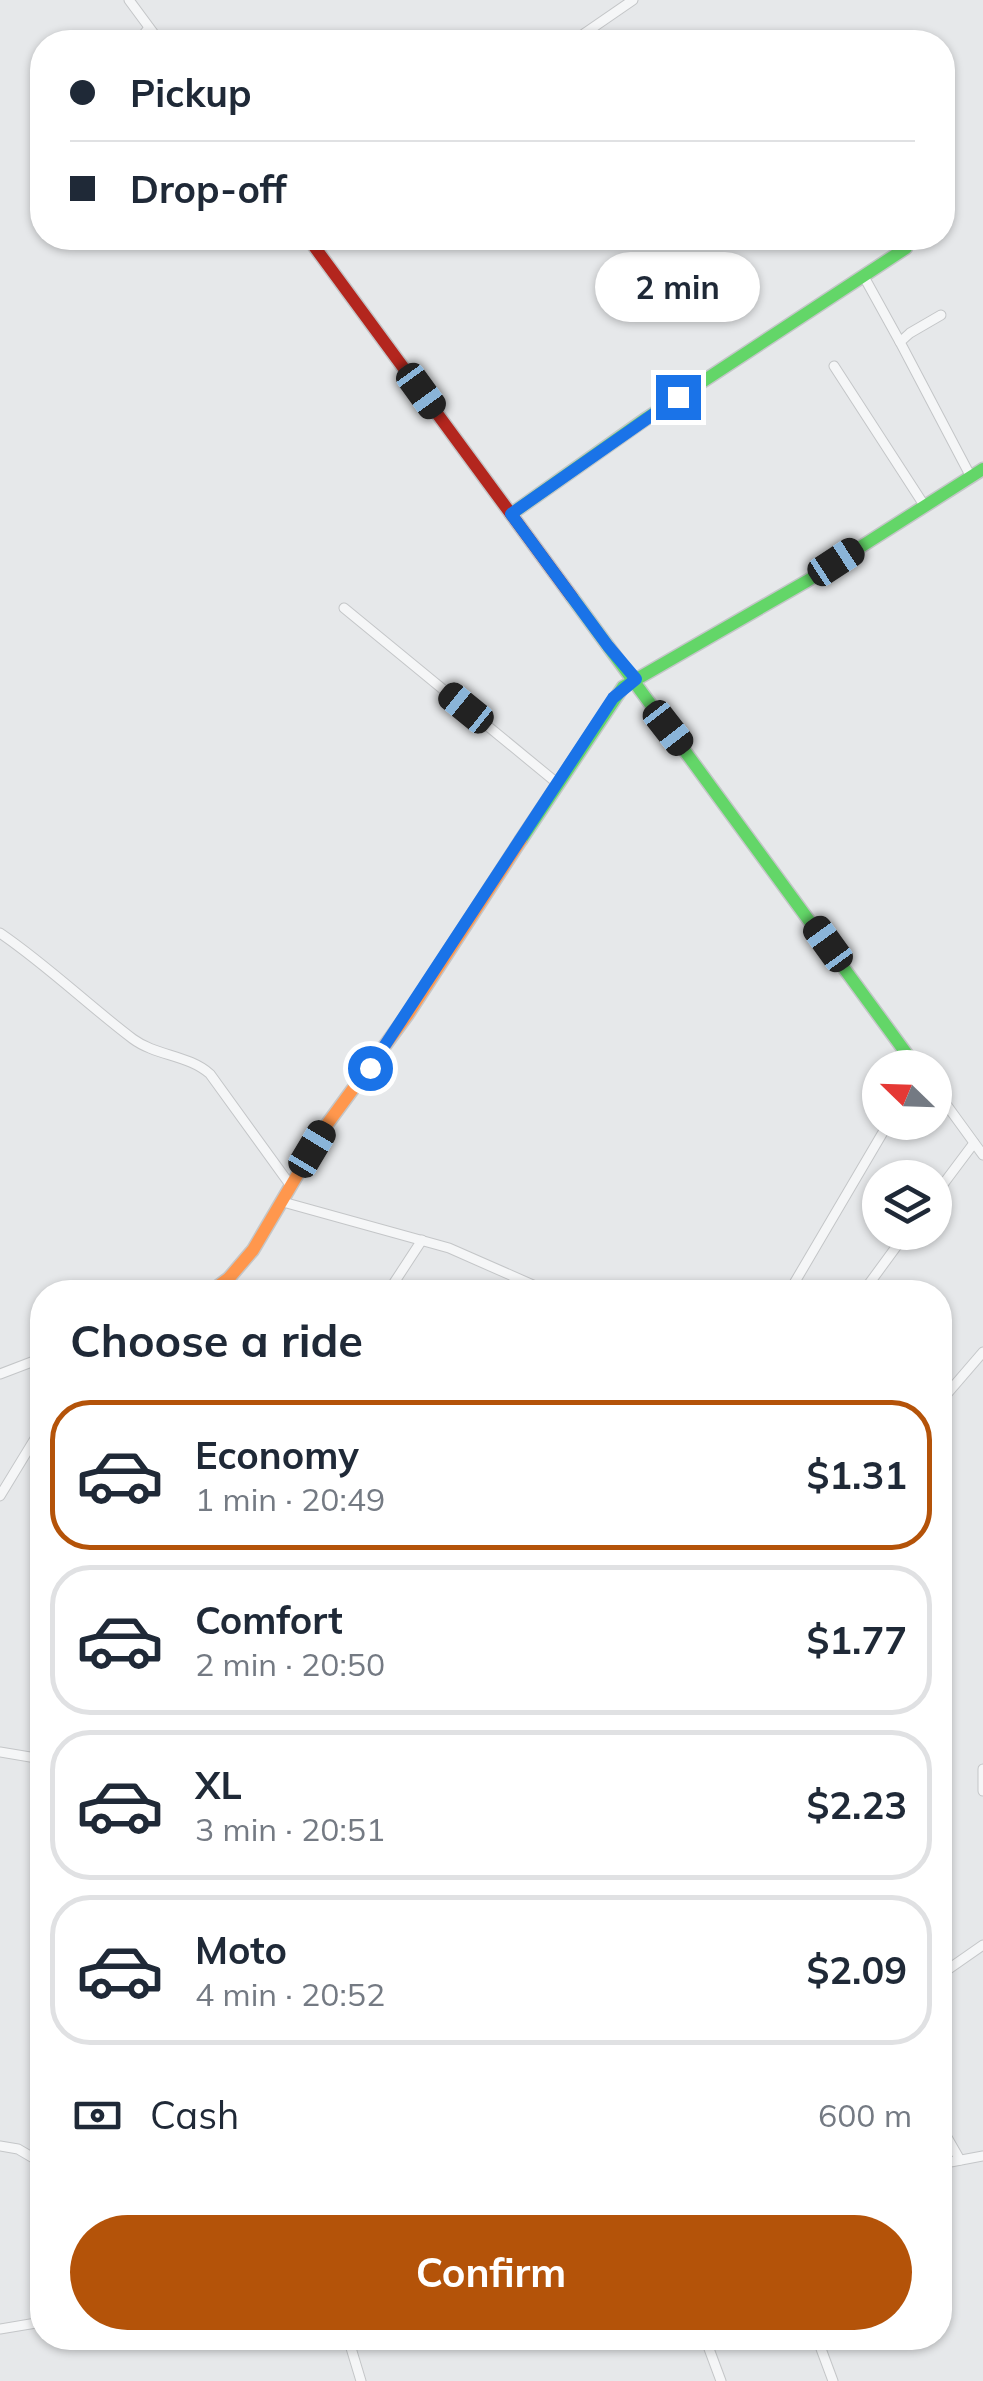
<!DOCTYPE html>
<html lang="en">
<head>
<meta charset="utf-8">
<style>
	:root { --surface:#fff; --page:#f2f2f3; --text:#1f2937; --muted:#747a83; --line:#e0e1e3; --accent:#b45309 }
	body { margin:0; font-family:Mulish,sans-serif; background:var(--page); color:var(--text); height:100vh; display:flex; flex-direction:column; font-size:38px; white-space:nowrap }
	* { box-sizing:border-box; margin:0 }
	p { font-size:32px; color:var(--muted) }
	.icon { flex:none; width:55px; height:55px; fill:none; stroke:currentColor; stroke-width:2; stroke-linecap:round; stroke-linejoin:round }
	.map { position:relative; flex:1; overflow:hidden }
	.drawer { position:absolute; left:30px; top:1280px; width:922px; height:1070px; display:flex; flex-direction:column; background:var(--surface); border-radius:40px; box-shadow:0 2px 8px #0004 }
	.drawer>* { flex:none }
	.guide { position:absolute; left:30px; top:30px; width:925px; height:220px; border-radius:40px; box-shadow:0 2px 8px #0004; display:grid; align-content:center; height:220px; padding:0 40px; background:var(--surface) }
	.needle { width:65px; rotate:293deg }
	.fabs { position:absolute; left:862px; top:1050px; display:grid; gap:20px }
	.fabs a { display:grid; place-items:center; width:90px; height:90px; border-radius:50%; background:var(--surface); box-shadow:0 2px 8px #0004; font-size:50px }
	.end { position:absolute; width:45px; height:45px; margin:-22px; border:12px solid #1a73e8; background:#fff; box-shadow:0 0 0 5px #fff }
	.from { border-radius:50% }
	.bubble { position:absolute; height:70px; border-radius:35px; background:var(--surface); box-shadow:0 2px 8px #0004; font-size:32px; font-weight:700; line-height:70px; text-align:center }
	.car { position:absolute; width:30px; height:60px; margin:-30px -15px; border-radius:12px; box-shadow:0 0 8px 2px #0007; background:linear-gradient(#222 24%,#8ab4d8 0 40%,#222 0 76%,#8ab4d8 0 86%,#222 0) }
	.guide b { display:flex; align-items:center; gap:35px; height:95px; font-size:38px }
	.guide b+b { border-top:2px solid var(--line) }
	.guide i { width:25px; height:25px; background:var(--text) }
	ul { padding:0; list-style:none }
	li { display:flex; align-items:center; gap:30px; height:150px; margin:0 20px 15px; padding:0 20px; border:5px solid var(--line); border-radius:40px }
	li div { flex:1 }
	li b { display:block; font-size:38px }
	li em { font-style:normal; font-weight:700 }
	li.on { border-color:var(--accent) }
	li>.icon { width:90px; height:90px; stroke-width:1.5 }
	h2 { padding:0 40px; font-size:45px; line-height:120px }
	.pay { display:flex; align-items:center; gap:25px; height:110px; padding:0 40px; font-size:38px }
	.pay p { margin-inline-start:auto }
	.cta { display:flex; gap:20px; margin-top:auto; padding:20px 40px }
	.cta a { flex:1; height:115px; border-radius:60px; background:var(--accent); color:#fff; font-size:40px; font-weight:700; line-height:115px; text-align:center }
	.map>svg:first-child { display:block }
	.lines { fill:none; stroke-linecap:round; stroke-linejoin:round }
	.street-casing { stroke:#c4c6c8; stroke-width:11 }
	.fast-casing { stroke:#c4c6c8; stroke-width:15 }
	.slow-casing { stroke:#c4c6c8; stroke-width:15 }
	.jam-casing { stroke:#c4c6c8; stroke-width:15 }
	.street { stroke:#f5f6f7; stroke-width:9 }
	.fast { stroke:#63d668; stroke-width:12 }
	.slow { stroke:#ff974d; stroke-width:12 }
	.jam { stroke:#b3261e; stroke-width:12 }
	.route { stroke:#1a73e8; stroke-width:12 }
</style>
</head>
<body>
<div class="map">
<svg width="983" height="2381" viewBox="0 0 983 2381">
	<rect width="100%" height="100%" fill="#e6e8ea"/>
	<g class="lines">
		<!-- street casing -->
		<g class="street-casing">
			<g id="street">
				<path d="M129 0 160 42"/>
				<path d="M137 42 149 28"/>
				<path d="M572 42 633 0"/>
				<path d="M863 275 900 342"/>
				<path d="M941 315 910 333 900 342 971 477"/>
				<path d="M834 366 924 505"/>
				<path d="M344 608 557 783"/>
				<path d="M0 933C47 965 88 1005 133 1039 156 1056 189 1055 210 1074L291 1186"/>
				<path d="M935 1089 983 1155"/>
				<path d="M935 1195 974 1143"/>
				<path d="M283 1202 449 1248 549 1292"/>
				<path d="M388 1292 422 1240"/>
				<path d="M789 1292 889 1122"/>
				<path d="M863 1292 907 1232"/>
				<path d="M0 1374 42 1358"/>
				<path d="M940 1402 983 1352"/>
				<path d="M0 1496 42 1427"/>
				<path d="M0 1752 42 1759"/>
				<path d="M983 1769V1791"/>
				<path d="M940 1975 983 1945"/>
				<path d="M940 2125 960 2160"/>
				<path d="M0 2146 18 2149 42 2163"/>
				<path d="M940 2164 983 2156"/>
				<path d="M0 2329 42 2322"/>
				<path d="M348 2338 361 2381"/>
				<path d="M705 2338 721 2381"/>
				<path d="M817 2338 833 2381"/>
			</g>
		</g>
		<!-- fast casing -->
		<g class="fast-casing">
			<g id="fast">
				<path d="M511 514 647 418 906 248"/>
				<path d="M572 597 917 1068"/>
				<path d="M521 840 623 687 807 581 983 469"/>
			</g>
		</g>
		<!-- slow casing -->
		<g class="slow-casing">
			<path id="slow" d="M210 1292 229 1278 253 1250 328 1123 408 1014 521 840"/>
		</g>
		<!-- jam casing -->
		<g class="jam-casing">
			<path id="jam" d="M308 238 572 597"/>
		</g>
		<!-- street -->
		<use href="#street" class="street"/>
		<!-- fast -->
		<use href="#fast" class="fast"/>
		<!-- slow -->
		<use href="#slow" class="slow"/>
		<!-- jam -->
		<use href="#jam" class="jam"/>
	</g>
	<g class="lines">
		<!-- route -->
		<path class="route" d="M370 1068 613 698 636 679 608 646 511 514 678 397"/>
	</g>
</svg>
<div class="fabs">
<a><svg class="needle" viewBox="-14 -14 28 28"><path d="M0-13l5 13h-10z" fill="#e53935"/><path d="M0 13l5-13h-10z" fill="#747a83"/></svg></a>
<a><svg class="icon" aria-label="layers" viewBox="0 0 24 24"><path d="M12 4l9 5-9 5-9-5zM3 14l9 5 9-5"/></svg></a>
</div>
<i class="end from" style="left:370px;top:1068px"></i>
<i class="end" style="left:678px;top:397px"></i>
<div class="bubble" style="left:595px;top:252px;width:165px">2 min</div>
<i class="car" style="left:421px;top:391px;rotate:144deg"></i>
<i class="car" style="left:836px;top:562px;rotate:57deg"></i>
<i class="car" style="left:466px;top:708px;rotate:309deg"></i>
<i class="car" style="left:668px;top:728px;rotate:142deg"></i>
<i class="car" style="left:828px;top:944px;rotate:324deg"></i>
<i class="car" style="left:312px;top:1149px;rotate:31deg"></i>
<div class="guide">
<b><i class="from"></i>Pickup</b>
<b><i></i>Drop-off</b>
</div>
<section class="drawer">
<h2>Choose a ride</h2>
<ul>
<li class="on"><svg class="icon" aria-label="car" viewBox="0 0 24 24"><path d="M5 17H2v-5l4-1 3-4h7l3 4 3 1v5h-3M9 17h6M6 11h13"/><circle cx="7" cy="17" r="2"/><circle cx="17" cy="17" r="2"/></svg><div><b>Economy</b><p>1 min · 20:49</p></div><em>$1.31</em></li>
<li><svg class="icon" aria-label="car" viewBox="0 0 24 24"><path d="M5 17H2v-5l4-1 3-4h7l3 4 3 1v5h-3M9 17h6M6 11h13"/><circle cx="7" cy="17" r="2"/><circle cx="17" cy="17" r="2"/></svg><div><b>Comfort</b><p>2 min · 20:50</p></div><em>$1.77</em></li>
<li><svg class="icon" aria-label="car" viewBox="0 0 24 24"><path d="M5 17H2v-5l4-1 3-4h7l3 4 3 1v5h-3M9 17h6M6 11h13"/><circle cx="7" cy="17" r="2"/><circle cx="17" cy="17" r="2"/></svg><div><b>XL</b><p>3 min · 20:51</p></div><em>$2.23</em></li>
<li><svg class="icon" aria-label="car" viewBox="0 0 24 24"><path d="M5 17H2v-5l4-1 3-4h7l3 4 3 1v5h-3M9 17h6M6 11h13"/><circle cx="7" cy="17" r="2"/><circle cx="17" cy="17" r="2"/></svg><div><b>Moto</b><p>4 min · 20:52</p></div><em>$2.09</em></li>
</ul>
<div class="pay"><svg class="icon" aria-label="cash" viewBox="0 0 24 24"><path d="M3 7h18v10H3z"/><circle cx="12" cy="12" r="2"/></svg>Cash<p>600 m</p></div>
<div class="cta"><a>Confirm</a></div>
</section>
</div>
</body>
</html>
